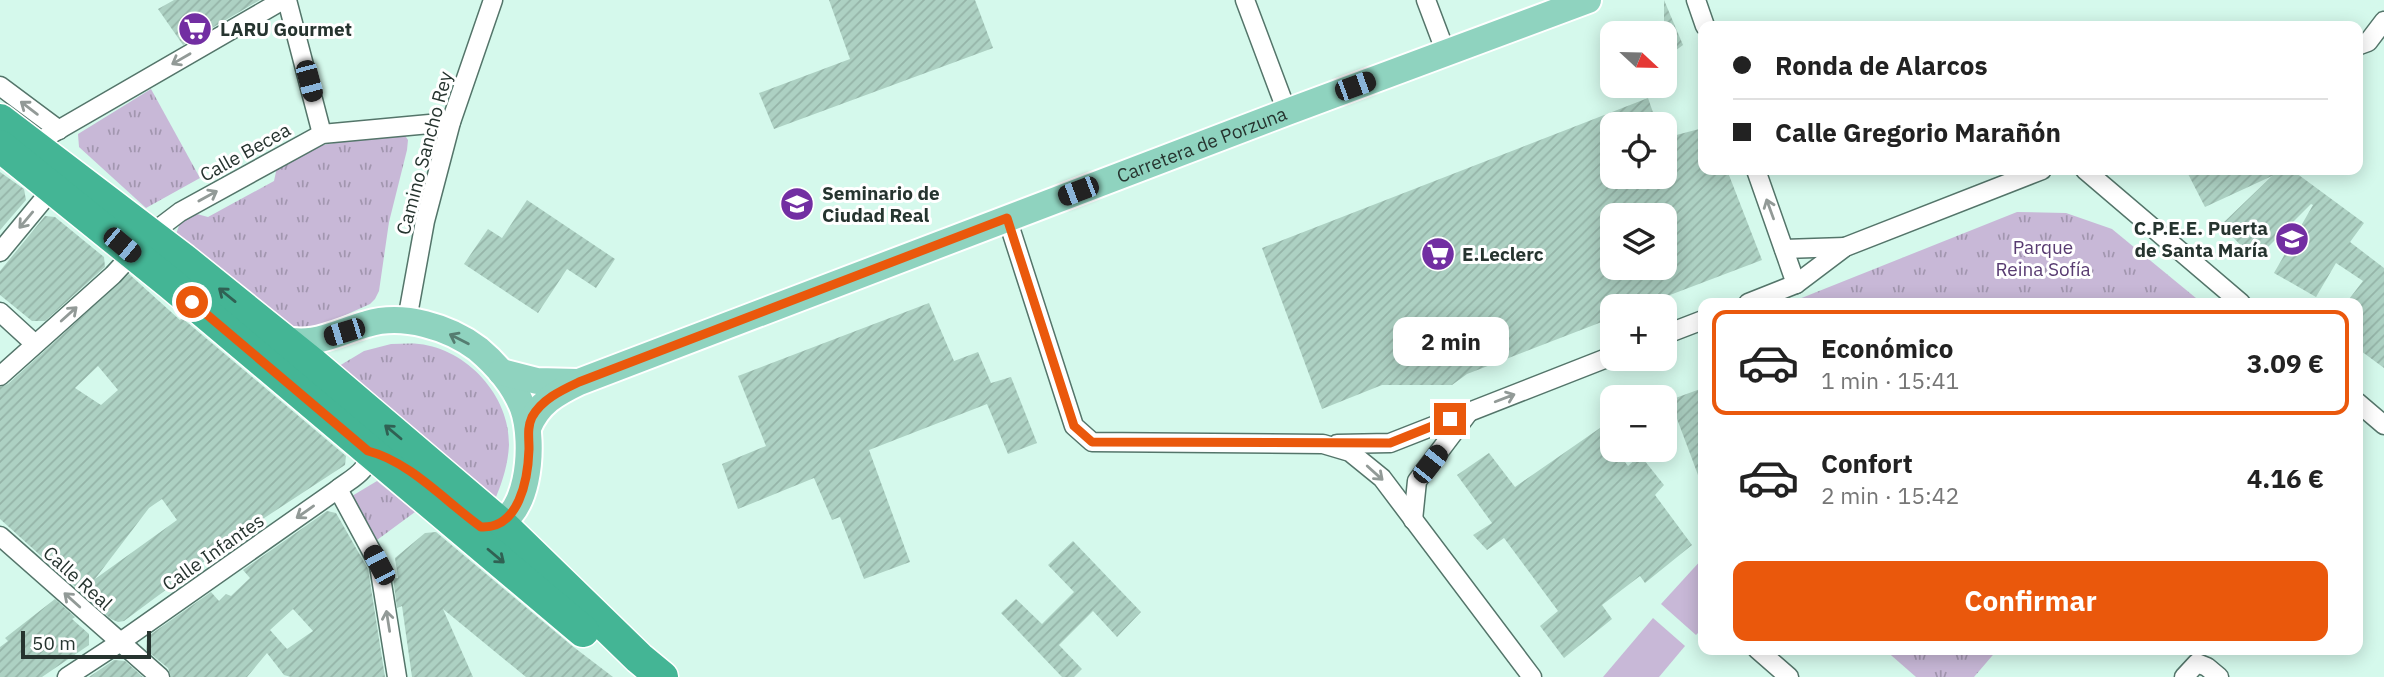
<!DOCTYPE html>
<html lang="es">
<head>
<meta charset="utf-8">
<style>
	:root { --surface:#fff; --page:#f6f6f6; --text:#222; --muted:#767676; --line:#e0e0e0; --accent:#ea580c }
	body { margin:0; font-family:"IBM Plex Sans",sans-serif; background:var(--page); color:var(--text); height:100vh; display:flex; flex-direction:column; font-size:26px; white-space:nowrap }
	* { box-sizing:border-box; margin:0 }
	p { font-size:23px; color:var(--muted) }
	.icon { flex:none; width:38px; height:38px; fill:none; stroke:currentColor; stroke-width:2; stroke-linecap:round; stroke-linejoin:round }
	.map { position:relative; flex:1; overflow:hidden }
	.details { position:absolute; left:1698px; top:298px; width:665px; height:357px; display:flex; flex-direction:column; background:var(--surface); border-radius:14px; box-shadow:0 4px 18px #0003 }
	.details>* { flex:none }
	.top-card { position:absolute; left:1698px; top:21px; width:665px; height:154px; border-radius:14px; box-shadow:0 4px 18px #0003; display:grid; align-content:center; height:154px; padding:0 35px; background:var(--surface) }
	.needle { width:46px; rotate:112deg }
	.tools { position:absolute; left:1600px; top:21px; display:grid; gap:14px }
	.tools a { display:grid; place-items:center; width:77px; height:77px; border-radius:14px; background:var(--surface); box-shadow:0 4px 18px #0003; font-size:35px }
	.scale { position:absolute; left:21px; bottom:18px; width:130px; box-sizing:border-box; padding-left:7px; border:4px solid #26342f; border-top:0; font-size:19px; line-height:24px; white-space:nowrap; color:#26342f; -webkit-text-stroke:5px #fff; paint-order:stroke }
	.end { position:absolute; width:32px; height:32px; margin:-16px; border:9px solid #ea580c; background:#fff; box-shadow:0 0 0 4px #fff }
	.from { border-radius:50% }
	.bubble { position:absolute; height:49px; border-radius:14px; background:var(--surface); box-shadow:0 4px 18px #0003; font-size:23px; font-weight:700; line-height:49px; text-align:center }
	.car { position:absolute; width:21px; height:42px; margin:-21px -10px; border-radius:9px; box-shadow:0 0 5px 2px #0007; background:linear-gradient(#222 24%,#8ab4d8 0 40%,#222 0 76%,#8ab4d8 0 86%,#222 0) }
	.top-card b { display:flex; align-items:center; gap:24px; height:66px; font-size:26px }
	.top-card b+b { border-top:2px solid var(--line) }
	.top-card i { width:18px; height:18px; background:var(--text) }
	ul { padding:12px 0 0; list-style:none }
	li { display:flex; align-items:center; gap:21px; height:105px; margin:0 14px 10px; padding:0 21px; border:4px solid transparent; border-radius:14px }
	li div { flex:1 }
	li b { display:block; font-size:26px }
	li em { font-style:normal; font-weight:700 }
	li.current { border-color:var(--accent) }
	li>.icon { width:63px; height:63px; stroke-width:1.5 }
	.action { display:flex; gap:14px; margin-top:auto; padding:14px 35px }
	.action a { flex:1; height:80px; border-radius:14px; background:var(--accent); color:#fff; font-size:28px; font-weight:700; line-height:80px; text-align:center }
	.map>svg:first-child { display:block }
	.green { fill:#c8b8d7 }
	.park { fill:url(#park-tufts) }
	.building { fill:url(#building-hatch); fill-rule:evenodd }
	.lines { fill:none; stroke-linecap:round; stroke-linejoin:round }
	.street-casing { stroke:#54756a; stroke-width:21 }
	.primary-casing { stroke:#fff; stroke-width:30 }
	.highway-casing { stroke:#fff; stroke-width:35 }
	.street { stroke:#fff; stroke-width:18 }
	.primary { stroke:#8fd3bf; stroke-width:26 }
	.highway { stroke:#44b595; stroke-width:32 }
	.oneway { stroke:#929a97 }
	.oneway2 { stroke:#306153 }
	.oneway3 { stroke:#557c70 }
	.route { stroke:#ea580c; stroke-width:9 }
	.labels { text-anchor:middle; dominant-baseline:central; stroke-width:6; stroke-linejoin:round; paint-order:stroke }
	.poi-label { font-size:19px; font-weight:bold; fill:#26342f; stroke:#fff; text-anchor:start }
	.street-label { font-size:19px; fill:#26342f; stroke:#fff }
	.park-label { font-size:19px; fill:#583b71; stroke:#fff }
</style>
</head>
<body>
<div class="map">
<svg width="2384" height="677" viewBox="0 0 2384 677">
	<defs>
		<pattern id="park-tufts" width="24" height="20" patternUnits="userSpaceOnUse" patternTransform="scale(1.75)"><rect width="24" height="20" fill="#c8b8d7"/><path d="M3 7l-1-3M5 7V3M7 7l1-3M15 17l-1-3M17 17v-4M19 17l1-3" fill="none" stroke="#a296af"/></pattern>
		<pattern id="building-hatch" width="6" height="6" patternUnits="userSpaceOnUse" patternTransform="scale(1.75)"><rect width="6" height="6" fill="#add1c3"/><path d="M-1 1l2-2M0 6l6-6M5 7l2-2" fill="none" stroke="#95b4a8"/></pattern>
	</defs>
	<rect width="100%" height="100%" fill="#d5f9ec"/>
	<!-- green -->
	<g class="green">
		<path d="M1703 558V628L1696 635 1661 604Z"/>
		<path d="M1653 618 1685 646 1659 677H1603Z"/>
	</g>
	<!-- park -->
	<g class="park">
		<path d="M151 89 200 178 146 208 79 147 78 134Z"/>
		<path d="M397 132 404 134 408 140 407 150 389 222 379 291 375 299 370 304 312 330 294 332 175 237 181 220 193 213 208 217 274 181 277 167 317 146Z"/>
		<path d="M2017 212 2066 213 2112 229 2202 303H1789Z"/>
		<path d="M391 344C400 344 410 343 419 344 467 349 510 396 509 445 508 464 503 480 496 497L339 366 364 351Z"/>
		<path d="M377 481 415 512 377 540 352 496Z"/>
		<path d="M1884 649H1998L1974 677H1916Z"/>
	</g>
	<!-- building -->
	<g class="building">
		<path d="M174 0H260L183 45 158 9Z"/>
		<path d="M829 0H975L993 48 774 129 759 93 850 59Z"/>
		<path d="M1664 0 1683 45 1664 59Z"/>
		<path d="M1648 98 1657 124H1612V177H1664L1665 138 1703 128V170H1727L1762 260 1641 306H1612V318L1467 374 1452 385H1382L1322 409 1262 248ZM1612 215H1664V268H1612Z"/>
		<path d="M2186 170H2292L2364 223 2350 242 2384 268V368L2357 348V303H2346L2363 281 2336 263 2316 297 2274 273 2313 205 2311 204 2255 260 2221 225 2272 176 2205 207Z"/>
		<path d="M0 172 24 189 26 200 0 230Z"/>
		<path d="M527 200 615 259 596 288 567 269 538 313 464 264 488 229 502 238Z"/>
		<path d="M45 216 55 217 104 257 105 267 45 321H32L0 295V271Z"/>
		<path d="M129 274 180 320 182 318 346 456 345 465 249 528 124 621 118 622 111 619 0 519V387L8 384ZM98 366 118 390 101 405 75 388ZM162 499 177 520 95 579 149 508Z"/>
		<path d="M929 303 954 361 978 352 991 383 1011 377 1037 443 1008 454 987 404 869 450 910 562 864 579 840 517 832 520 814 478 738 509 722 464 766 446 738 376Z"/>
		<path d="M1703 388V483H1701L1670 400Z"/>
		<path d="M1600 428 1612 444V450H1616L1628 466 1640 455 1664 485 1655 495 1692 545 1645 583 1640 576 1602 605 1612 619 1564 658 1540 626 1558 611 1504 538 1487 550 1473 535 1492 523 1457 475 1489 453 1515 487Z"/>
		<path d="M327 511 336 513 368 569 385 677H291L284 675 267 653 247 677H171L168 668 146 650 147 637 211 592 219 601 226 594 231 596 250 578 243 570ZM293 609 313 631 287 649 270 630Z"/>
		<path d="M436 532 571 645 613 677H526L443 609 473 677H412L402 606 397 608 393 578H398L395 558 425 533Z"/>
		<path d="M1073 541 1141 612 1117 637 1093 611 1059 645 1082 669 1074 677H1062L1001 613 1016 599 1042 624 1074 592 1048 565Z"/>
		<path d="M55 599 75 617 72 619 89 634V645L42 677H0V647L8 641 5 638Z"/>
		<path d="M114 660 125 661 143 677H89Z"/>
	</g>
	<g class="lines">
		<!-- street casing -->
		<g class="street-casing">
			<g id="street">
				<path d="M287 0 322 134"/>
				<path d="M1245 0 1287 112"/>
				<path d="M1426 0 1446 53"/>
				<path d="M1696 0 1705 26"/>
				<path d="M2357 46 2368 42 2384 21"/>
				<path d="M0 86 59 130"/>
				<path d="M34 144 283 0"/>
				<path d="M1756 170 1796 284"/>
				<path d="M2085 170 2241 303"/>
				<path d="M1007 218 1074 426 1092 442 1323 444 1350 452 1382 478 1532 677"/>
				<path d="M1784 249 1845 247"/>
				<path d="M0 252 53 188"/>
				<path d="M1748 303 1796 284 1845 247 2042 170"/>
				<path d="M0 312 35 344"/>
				<path d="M407 320 425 221 451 122 493 0"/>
				<path d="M1664 335 1703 320"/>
				<path d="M0 376 113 275 151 234 180 212 322 134 451 122"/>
				<path d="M2357 402 2384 425"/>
				<path d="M1337 444 1390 443 1612 356"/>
				<path d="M338 489 379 565 397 677"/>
				<path d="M1413 520 1417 481 1469 412"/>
				<path d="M0 536 160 677"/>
				<path d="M1757 649 1789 677"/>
				<path d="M67 677 119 643 338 489C352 478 370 471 368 451"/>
				<path d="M2184 677 2197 663 2207 667 2219 677"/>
			</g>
		</g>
		<!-- primary casing -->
		<g class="primary-casing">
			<g id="primary">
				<path d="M280 338C311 349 337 332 367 324 403 313 449 327 478 349 497 365 514 385 523 408 535 441 531 529 482 527"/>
				<path d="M501 372 537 381 577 382"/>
				<path id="s1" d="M528 428C538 403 556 393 579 382L1287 112 1588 0"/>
			</g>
		</g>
		<!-- highway casing -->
		<g class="highway-casing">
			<g id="highway">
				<path d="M0 120 184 260 313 364 501 524 639 658 662 677"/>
				<path d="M0 146 171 284 583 631"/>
			</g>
		</g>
		<!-- street -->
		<use href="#street" class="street"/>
		<!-- primary -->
		<use href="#primary" class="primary"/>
		<!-- highway -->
		<use href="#highway" class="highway"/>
	</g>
	<!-- one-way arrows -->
	<defs><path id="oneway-shaft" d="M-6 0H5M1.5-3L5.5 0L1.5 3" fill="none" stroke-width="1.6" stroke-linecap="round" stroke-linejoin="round" transform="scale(1.75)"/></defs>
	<g class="oneway">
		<use href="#oneway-shaft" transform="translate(181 59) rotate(150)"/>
		<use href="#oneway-shaft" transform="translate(29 108) rotate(-143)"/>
		<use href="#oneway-shaft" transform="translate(208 196) rotate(-29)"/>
		<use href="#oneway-shaft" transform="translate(1770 209) rotate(-110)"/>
		<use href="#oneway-shaft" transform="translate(26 220) rotate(130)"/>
		<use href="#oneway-shaft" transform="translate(69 314) rotate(-42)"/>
		<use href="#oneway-shaft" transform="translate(1505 398) rotate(-21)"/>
		<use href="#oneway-shaft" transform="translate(1375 473) rotate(42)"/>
		<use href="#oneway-shaft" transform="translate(305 512) rotate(145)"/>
		<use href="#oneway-shaft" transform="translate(72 600) rotate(-138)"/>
		<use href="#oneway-shaft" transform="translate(388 621) rotate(-99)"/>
	</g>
	<g class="oneway2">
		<use href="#oneway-shaft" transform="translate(227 295) rotate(-141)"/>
		<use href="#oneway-shaft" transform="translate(393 432) rotate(-140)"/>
		<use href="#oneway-shaft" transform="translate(496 556) rotate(40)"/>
	</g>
	<use class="oneway3" href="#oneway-shaft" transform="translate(459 339) rotate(-153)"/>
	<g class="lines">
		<!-- route -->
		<path class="route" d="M192 302 368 451C409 461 446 502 481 527 519 529 528 480 529 449 529 437 527 428 532 417 542 399 562 390 579 382L1007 218 1074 426 1092 442 1390 443 1450 419"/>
	</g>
	<!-- icons -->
	<defs>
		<g id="supermarket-disc" transform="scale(1.75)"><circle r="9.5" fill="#722ea2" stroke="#fff"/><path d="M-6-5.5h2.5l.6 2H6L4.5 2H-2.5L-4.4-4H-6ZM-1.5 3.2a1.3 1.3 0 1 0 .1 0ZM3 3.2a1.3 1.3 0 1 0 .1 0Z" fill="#fff"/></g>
		<g id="school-disc" transform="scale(1.75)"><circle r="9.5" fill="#722ea2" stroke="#fff"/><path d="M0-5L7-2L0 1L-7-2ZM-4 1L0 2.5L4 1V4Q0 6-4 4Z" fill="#fff"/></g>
	</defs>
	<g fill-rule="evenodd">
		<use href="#supermarket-disc" x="195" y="29"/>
		<use href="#school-disc" x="797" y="204"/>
		<use href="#school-disc" x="2292" y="239"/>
		<use href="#supermarket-disc" x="1438" y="254"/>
	</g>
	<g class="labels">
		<!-- poi labels -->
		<g class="poi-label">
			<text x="220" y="29">LARU Gourmet</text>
			<text x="822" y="193">Seminario de<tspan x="822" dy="22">Ciudad Real</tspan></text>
			<text x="2268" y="228" text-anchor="end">C.P.E.E. Puerta<tspan x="2268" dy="22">de Santa María</tspan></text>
			<text x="1462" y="254">E.Leclerc</text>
		</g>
		<!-- street labels -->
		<g class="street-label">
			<text stroke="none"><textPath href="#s1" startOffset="737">Carretera de Porzuna</textPath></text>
			<text transform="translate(245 152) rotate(-29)">Calle Becea</text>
			<text transform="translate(424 153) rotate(-75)">Camino Sancho Rey</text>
			<text transform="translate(213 552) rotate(-35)">Calle Infantes</text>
			<text transform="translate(78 578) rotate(42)">Calle Real</text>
		</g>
		<!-- park labels -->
		<g class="park-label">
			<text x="2043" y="247">Parque<tspan x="2043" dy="22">Reina Sofía</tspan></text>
		</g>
	</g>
</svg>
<div class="tools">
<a><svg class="needle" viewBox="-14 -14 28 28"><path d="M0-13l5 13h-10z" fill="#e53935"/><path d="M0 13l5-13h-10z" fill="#767676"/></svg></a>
<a><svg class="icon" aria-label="locate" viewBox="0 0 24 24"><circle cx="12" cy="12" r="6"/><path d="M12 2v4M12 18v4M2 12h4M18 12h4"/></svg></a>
<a><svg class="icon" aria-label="layers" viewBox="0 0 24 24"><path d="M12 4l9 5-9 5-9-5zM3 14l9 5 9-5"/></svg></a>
<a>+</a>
<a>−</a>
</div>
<div class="scale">50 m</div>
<i class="end from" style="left:192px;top:302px"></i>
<i class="end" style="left:1450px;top:419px"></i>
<div class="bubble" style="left:1393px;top:317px;width:116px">2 min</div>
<i class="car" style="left:309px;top:81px;rotate:165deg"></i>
<i class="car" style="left:1355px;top:86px;rotate:70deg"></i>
<i class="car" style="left:1078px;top:191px;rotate:249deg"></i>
<i class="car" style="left:122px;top:245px;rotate:130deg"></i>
<i class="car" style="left:344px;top:332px;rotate:253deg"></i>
<i class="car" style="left:1430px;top:464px;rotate:38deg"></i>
<i class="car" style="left:379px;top:565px;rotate:332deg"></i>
<div class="top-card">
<b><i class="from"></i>Ronda de Alarcos</b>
<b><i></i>Calle Gregorio Marañón</b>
</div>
<section class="details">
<ul>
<li class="current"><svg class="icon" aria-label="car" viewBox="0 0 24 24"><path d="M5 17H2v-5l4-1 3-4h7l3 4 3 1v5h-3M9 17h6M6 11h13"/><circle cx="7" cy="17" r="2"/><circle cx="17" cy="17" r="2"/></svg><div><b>Económico</b><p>1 min · 15:41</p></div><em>3.09 €</em></li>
<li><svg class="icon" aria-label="car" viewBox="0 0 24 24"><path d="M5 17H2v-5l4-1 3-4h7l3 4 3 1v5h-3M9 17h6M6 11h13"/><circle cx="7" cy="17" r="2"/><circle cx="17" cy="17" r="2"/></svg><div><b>Confort</b><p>2 min · 15:42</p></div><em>4.16 €</em></li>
</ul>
<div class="action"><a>Confirmar</a></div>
</section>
</div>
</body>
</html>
